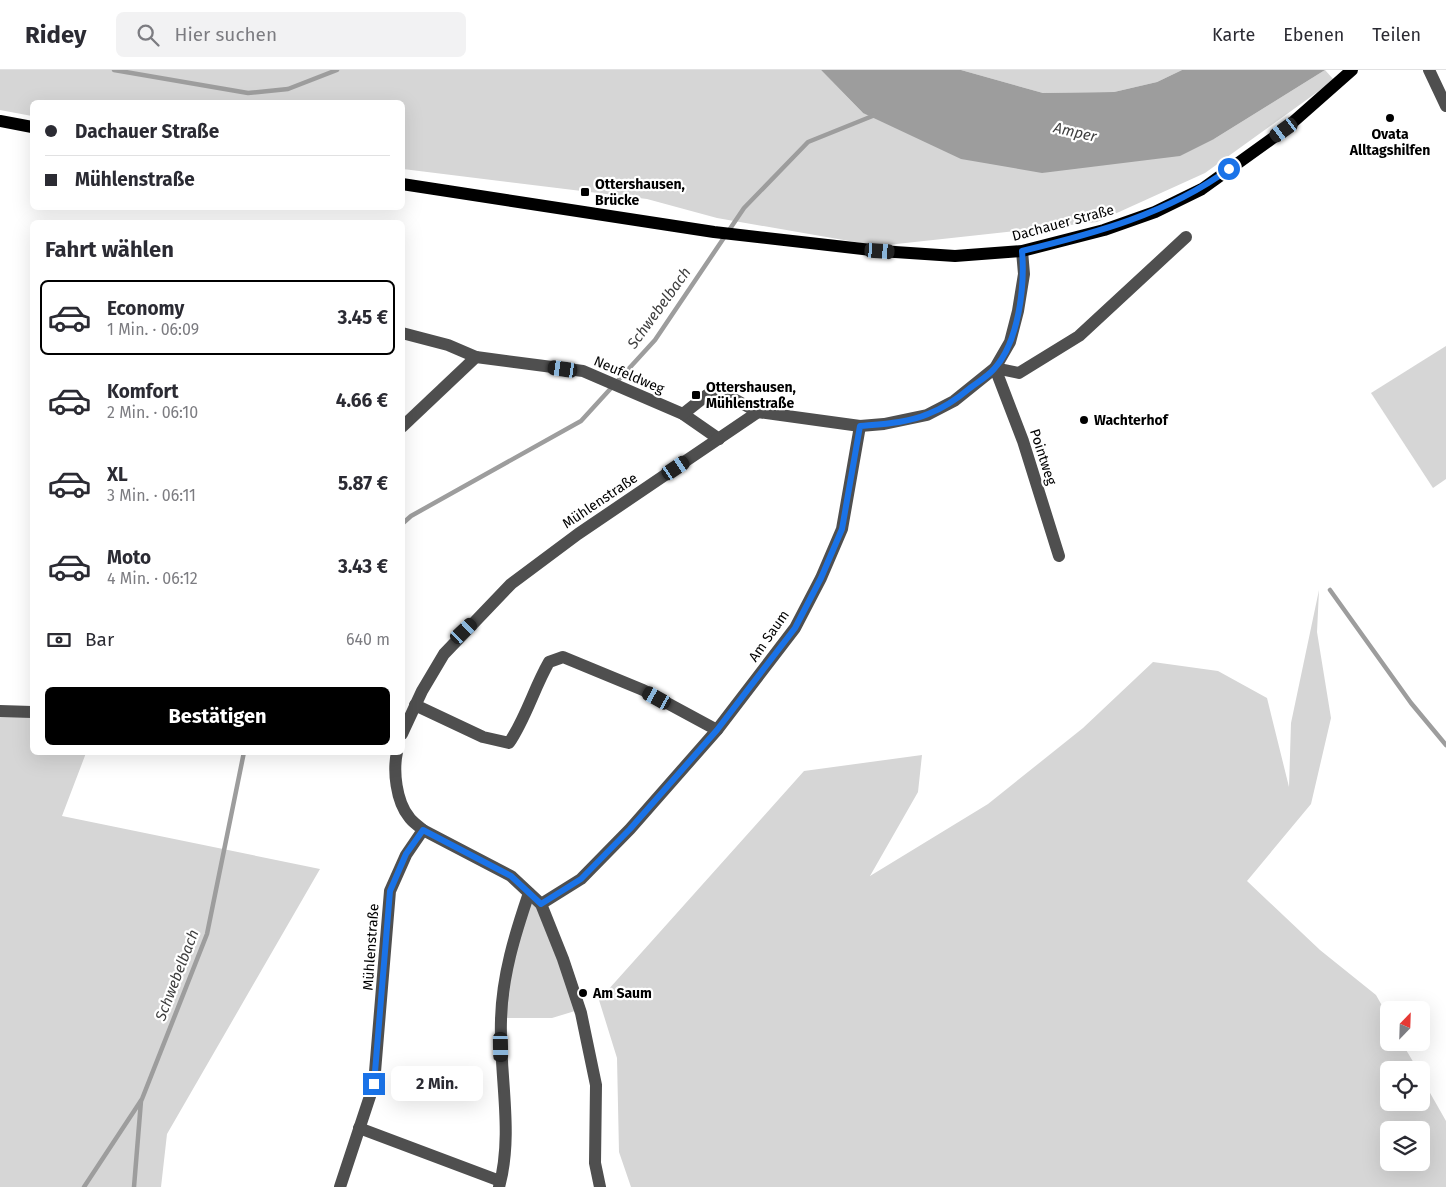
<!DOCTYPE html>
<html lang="de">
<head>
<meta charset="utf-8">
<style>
	:root { --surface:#fff; --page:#f2f2f3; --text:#2b2b33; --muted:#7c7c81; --line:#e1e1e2; --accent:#000 }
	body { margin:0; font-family:"Fira Sans",sans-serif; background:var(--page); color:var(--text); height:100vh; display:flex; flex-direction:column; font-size:19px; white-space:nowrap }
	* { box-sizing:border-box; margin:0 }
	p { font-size:16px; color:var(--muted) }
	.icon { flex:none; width:28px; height:28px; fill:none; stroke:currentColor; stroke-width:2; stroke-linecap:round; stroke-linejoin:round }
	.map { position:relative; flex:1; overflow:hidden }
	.panel { position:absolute; left:30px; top:150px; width:375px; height:535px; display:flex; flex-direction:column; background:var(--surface); border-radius:8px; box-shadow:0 5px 20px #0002 }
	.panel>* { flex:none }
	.hud { position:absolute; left:30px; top:30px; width:375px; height:110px; border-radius:8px; box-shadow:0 5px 20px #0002; display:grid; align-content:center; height:110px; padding:0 15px; background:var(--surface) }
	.needle { width:32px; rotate:23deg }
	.controls { position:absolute; left:1380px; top:931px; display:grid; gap:10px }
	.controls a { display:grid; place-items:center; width:50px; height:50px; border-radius:8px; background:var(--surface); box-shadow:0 5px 20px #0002; font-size:25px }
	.end { position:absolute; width:22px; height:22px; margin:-11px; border:6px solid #1a73e8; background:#fff; box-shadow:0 0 0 2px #fff }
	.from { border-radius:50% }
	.bubble { position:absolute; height:35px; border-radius:8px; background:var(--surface); box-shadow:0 5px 20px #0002; font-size:16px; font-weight:700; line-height:35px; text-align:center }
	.car { position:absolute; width:15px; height:30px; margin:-15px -8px; border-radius:6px; box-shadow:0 0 4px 1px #0007; background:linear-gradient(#222 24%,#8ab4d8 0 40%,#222 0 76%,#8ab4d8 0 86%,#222 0) }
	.hud b { display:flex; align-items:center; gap:18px; height:48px; font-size:19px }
	.hud b+b { border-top:1px solid var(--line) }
	.hud i { width:12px; height:12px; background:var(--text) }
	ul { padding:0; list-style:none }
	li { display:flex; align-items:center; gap:15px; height:75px; margin:0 10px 8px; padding:0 5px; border:2px solid transparent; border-radius:8px }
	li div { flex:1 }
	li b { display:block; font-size:19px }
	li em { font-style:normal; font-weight:700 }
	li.selected { border-color:var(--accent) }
	li>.icon { width:45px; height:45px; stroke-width:1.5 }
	h2 { padding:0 15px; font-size:22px; line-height:60px }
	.pay { display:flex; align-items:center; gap:12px; height:55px; padding:0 15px; font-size:19px }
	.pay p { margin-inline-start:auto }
	.primary-button { display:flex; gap:10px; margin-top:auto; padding:10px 15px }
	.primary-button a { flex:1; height:58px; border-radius:8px; background:var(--accent); color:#fff; font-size:20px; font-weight:700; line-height:58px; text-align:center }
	header { display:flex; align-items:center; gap:30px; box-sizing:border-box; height:70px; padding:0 25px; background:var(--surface); border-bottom:1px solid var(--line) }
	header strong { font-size:24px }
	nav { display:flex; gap:28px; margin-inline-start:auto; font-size:18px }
	.search { width:350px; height:45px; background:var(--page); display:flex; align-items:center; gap:12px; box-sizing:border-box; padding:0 18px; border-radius:8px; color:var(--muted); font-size:19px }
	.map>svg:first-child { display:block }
	.green { fill:#d6d6d6; fill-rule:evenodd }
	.water { fill:#9d9d9d }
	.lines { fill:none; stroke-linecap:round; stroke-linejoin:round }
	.stream { stroke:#9d9d9d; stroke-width:4.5 }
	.minor { stroke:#4f4f4f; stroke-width:12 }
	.major { stroke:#000; stroke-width:12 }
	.route { stroke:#1a73e8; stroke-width:6 }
	.poi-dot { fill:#000; stroke:#fff; stroke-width:2 }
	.labels { text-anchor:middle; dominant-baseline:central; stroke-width:4.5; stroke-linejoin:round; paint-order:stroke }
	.poi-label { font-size:14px; font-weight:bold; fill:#000; stroke:#fff; text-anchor:start }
	.street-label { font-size:14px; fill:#000; stroke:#fff }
	.water-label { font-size:15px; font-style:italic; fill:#3e3e3e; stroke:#fff }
</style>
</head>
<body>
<header>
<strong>Ridey</strong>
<div class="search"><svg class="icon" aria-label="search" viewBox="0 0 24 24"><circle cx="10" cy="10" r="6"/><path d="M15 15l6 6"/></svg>Hier suchen</div>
<nav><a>Karte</a><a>Ebenen</a><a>Teilen</a></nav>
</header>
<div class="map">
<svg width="1446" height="1117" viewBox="0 0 1446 1117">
	<rect width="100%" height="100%" fill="#fff"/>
	<!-- green -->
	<g class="green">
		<path d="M0 0H821L863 43 1214 69 1325 0 1334 10 1205 103 1097 152 878 176 717 148 647 129 403 99 402 32H32V46L0 40Z"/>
		<path d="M961 0H1182L1157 12 1114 22 1043 23Z"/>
		<path d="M1446 276V409L1433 418 1371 323Z"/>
		<path d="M1319 520 1317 562 1331 648 1311 734 1247 811 1320 880 1376 925 1389 948V972L1402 973 1418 1000H1389V1032H1421V1007L1446 1051V1117H631L619 1082 617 988 599 930 804 701 922 685 918 722 870 806 988 734 1083 658 1153 592 1218 601 1267 628 1289 717 1291 653ZM1389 1060H1421V1092H1389Z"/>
		<path d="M0 646 32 647V682L86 683 62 746 320 799 167 1064 161 1117H0Z"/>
		<path d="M530 827 539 836 575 941 552 948H503L512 880Z"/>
	</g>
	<!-- water -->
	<path class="water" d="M821 0H961L1043 23 1114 22 1157 12 1182 0H1325L1214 69 1180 86 1042 103 961 89 863 43Z"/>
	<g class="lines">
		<!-- stream -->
		<g class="stream">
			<path d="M114 0 248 23 288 19 337 0"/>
			<path d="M402 454 411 446 581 351 655 270 744 138 808 72 875 45"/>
			<path d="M1330 520 1411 633 1446 675"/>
			<path d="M84 1117 142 1029 207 864 244 682"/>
			<path d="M134 1117 141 1031"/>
		</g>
		<!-- minor -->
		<g class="minor">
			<path d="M1429 0 1446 36"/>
			<path d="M402 263 448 275 476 287 583 301 683 344 719 369"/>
			<path d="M995 298 1019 303 1079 266 1186 167"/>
			<path d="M995 298 1023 371 1059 486"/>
			<path d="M683 344 707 325 732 328 758 342 860 356 884 354 927 345 954 331 995 298 1010 272 1018 241 1024 204 1022 181"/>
			<path d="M402 357 476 287"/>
			<path d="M415 635 483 667 509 673C526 648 534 618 549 592L563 587 643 620 717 660"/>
			<path d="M0 641 32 642"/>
			<path d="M402 664 422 621 444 584 511 514 578 464 758 342"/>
			<path d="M423 760 511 806 541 834 563 889 581 943 596 1015 595 1093 600 1117"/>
			<path d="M541 834 581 809 630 759 717 660 795 558 821 508 842 459 860 356"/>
			<path d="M359 1058 500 1111"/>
			<path d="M340 1117 374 1014 390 821 406 785 423 760C419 756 412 752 409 747 396 731 393 701 397 682"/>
			<path d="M499 1117C514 1063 499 1005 501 950 502 906 515 864 529 823"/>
		</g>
		<!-- major -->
		<g class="major">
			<path d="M0 51 32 57"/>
			<path d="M402 114 714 162 880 181 955 186 1022 181 1104 160 1155 142 1202 119 1284 60 1352 0"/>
		</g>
	</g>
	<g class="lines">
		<!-- route -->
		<path class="route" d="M374 1014 390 821 406 784 423 760 511 806 541 834 581 809 630 759 717 660 795 558 821 508 842 459 860 356C882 354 907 353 928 344 944 338 957 329 970 318 978 312 988 306 994 299 1019 272 1025 215 1022 181 1096 163 1167 144 1229 99"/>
	</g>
	<!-- markers -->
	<g class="poi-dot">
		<circle cx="1390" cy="48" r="5"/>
		<rect x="580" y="117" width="10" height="10" rx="2.5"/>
		<rect x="691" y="320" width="10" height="10" rx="2.5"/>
		<circle cx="1084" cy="350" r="5"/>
		<circle cx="583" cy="923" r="5"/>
	</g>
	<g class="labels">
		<!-- poi labels -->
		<g class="poi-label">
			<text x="1390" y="64" text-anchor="middle">Ovata<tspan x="1390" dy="16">Alltagshilfen</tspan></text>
			<text x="595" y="114">Ottershausen,<tspan x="595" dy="16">Brücke</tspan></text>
			<text x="706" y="317">Ottershausen,<tspan x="706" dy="16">Mühlenstraße</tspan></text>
			<text x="1094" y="350">Wachterhof</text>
			<text x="593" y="923">Am Saum</text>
		</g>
		<!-- street labels -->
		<g class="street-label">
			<text transform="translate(1063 153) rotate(-15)">Dachauer Straße</text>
			<text transform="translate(629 305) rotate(23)">Neufeldweg</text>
			<text transform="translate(1043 387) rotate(72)">Pointweg</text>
			<text transform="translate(600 431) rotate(-34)">Mühlenstraße</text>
			<text transform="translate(769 566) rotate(-55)">Am Saum</text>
			<text transform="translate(371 877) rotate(-86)">Mühlenstraße</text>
		</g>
		<!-- water labels -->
		<g class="water-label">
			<text transform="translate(1075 62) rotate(13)">Amper</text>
			<text transform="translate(659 238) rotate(-54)">Schwebelbach</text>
			<text transform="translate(177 905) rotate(-69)">Schwebelbach</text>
		</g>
	</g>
</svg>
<div class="controls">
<a><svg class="needle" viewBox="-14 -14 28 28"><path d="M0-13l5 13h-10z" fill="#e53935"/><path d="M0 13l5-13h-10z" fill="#7c7c81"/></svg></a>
<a><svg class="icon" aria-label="locate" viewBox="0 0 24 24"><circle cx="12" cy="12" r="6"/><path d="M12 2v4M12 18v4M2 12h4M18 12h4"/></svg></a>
<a><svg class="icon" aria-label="layers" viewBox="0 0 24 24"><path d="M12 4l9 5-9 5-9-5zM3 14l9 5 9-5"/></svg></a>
</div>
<i class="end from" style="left:1229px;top:99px"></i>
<i class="end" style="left:374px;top:1014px"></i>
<div class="bubble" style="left:391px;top:996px;width:92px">2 Min.</div>
<i class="car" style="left:1284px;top:60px;rotate:234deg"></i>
<i class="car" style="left:880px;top:181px;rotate:94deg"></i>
<i class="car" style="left:563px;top:299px;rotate:278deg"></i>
<i class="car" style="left:676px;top:398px;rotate:56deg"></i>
<i class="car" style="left:464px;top:561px;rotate:47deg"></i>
<i class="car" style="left:657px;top:628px;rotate:299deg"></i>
<i class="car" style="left:501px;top:977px;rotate:179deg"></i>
<div class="hud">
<b><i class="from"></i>Dachauer Straße</b>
<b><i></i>Mühlenstraße</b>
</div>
<section class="panel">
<h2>Fahrt wählen</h2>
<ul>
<li class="selected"><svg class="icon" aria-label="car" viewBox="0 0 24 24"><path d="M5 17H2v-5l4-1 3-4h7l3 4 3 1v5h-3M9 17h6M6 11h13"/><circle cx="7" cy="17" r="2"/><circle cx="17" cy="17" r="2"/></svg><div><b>Economy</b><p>1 Min. · 06:09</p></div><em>3.45 €</em></li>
<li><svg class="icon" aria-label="car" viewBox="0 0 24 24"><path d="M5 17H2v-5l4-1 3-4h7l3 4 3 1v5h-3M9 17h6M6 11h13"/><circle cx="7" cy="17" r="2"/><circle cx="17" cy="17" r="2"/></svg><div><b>Komfort</b><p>2 Min. · 06:10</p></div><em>4.66 €</em></li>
<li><svg class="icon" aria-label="car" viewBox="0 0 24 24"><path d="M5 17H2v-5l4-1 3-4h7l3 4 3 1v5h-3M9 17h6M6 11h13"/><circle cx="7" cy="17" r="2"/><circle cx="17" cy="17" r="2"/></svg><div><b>XL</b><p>3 Min. · 06:11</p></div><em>5.87 €</em></li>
<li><svg class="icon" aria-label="car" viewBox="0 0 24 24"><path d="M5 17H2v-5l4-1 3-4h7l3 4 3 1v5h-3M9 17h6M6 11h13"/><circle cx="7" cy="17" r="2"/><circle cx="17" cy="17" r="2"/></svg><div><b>Moto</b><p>4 Min. · 06:12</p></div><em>3.43 €</em></li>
</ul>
<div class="pay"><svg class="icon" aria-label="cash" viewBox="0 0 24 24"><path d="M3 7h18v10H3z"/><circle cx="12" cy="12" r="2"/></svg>Bar<p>640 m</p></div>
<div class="primary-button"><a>Bestätigen</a></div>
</section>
</div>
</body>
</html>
